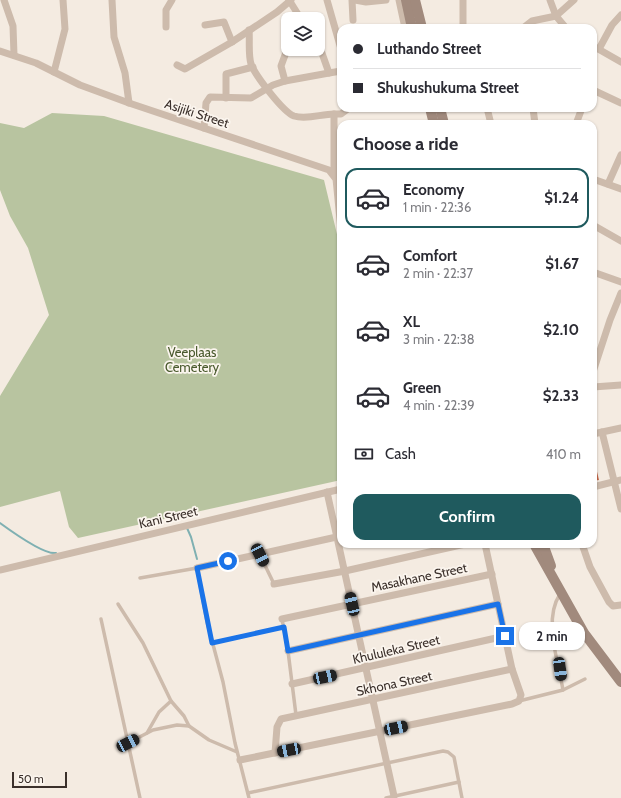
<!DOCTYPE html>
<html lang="en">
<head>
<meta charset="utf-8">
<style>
	:root { --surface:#fff; --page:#f7f7f7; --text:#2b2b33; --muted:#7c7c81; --line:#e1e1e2; --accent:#1f5a5e }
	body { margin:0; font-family:Cabin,sans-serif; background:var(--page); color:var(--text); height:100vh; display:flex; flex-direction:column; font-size:15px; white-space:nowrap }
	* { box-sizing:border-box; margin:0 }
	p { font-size:13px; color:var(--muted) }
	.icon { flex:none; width:22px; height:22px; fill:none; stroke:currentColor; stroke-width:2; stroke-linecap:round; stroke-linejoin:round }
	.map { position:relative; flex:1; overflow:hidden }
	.panel { position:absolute; left:337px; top:120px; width:260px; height:428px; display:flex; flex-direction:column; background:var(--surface); border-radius:12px; box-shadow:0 1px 3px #0004 }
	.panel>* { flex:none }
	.hud { position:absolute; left:337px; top:24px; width:260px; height:88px; border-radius:12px; box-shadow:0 1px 3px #0004; display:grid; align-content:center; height:88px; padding:0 16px; background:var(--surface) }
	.controls { position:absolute; left:281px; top:12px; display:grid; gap:8px }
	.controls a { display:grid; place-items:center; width:44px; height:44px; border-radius:8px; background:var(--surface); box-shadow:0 1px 3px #0004; font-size:20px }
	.scale { position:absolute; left:12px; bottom:10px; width:55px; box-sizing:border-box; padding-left:4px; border:2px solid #3b302b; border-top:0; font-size:11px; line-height:14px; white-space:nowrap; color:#3b302b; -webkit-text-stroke:3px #fbf5ee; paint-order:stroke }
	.end { position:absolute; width:18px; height:18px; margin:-9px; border:5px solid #1a73e8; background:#fff; box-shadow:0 0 0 2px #fff }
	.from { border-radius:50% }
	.bubble { position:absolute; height:28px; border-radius:12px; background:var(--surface); box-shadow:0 1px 3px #0004; font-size:13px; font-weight:700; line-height:28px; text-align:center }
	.car { position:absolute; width:12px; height:24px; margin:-12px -6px; border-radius:5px; box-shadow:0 0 3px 1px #0007; background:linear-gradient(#222 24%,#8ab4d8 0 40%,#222 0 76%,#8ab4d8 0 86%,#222 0) }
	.hud b { display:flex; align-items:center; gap:14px; height:38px; font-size:15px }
	.hud b+b { border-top:1px solid var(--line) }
	.hud i { width:10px; height:10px; background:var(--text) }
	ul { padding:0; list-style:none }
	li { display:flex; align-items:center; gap:12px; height:60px; margin:0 8px 6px; padding:0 8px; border:2px solid transparent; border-radius:12px }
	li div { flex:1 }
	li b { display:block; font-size:15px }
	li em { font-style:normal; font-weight:700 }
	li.current { border-color:var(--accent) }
	li>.icon { width:36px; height:36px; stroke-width:1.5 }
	h2 { padding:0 16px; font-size:18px; line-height:48px }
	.pay { display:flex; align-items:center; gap:10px; height:44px; padding:0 16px; font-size:15px }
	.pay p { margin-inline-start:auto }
	.action { display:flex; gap:8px; margin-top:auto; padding:8px 16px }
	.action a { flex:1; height:46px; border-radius:12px; background:var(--accent); color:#fff; font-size:16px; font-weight:700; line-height:46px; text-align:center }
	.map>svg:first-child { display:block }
	.green { fill:#b8c4a0 }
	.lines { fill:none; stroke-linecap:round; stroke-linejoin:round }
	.stream { stroke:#7fb0b2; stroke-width:2 }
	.building { fill:#c8694b }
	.lane { stroke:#cdbbac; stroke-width:3.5 }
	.street { stroke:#cdbbac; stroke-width:7 }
	.secondary { stroke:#a18a7d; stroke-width:10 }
	.route { stroke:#1a73e8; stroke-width:5 }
	.labels { text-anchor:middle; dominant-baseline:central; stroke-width:3.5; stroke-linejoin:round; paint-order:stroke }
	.street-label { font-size:13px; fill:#3b302b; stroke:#fbf5ee }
	.park-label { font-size:13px; fill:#4a5a2e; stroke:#fbf5ee }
</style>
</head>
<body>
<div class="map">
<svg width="621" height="798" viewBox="0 0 621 798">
	<rect width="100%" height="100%" fill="#f4ebe1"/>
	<!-- green -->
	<path class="green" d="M52 113 104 116 324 180 341 251V480L78 538 69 527 60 491 0 507V396L49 315 28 248 10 216 0 190V123L24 128Z"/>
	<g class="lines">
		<!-- stream -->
		<g class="stream">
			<path d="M0 523C11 531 44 555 56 553"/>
			<path d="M187 528 191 537 197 559"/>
		</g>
	</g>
	<!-- building -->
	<path class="building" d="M593 455 599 480 593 481Z"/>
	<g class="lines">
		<!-- lane -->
		<g class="lane">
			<path d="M260 555 274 584"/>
			<path d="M140 578 197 568 207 622 223 682 235 743 249 798"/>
			<path d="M560 594C543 620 558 660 563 690"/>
			<path d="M118 604 143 643 171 701 184 716 189 726"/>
			<path d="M101 619 140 798"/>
			<path d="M282 619 288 651 296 715"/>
			<path d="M212 643 284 627"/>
			<path d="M519 701 563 690 585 679"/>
			<path d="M147 733 159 712 171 701"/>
			<path d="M128 743 153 730 177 725 189 726 209 740 237 752"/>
			<path d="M248 793 443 751 448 752 454 757 462 798"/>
			<path d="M386 798 459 782"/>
		</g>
		<!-- street -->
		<g class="street">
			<path d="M4 0 13 26 14 55"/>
			<path d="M112 0 114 37 125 73 129 103"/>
			<path d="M289 0 301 19"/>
			<path d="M327 0 341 49"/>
			<path d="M352 0 353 20"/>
			<path d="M355 0 366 2 386 0"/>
			<path d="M399 0 405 28"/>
			<path d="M550 0 556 16 566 28"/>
			<path d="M205 25 224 22 232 42"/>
			<path d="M463 25V0"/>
			<path d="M166 27V10L172 0"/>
			<path d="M523 28 532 21 556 16 574 0"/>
			<path d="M249 30C250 40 248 54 251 64 255 75 283 112 294 116 307 120 321 114 334 114"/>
			<path d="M318 42 329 73 341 71"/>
			<path d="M593 46 621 62"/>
			<path d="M599 49 612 25 621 15"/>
			<path d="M0 51 36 63 80 85 129 103 329 170 336 179 341 230"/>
			<path d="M177 65 185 69 232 42 277 12 291 0"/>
			<path d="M54 72 65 29 63 0"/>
			<path d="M285 81 281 66 288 47"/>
			<path d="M593 90 621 103"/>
			<path d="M226 98V74L253 67"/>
			<path d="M487 108 491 124"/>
			<path d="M533 108 535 124"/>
			<path d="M576 124 582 108"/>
			<path d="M204 128 206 103 210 97 251 98 273 85 285 81 329 73"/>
			<path d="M334 174V114H341L349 108"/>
			<path d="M593 179 621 189"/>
			<path d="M608 184 621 155"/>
			<path d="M593 225 621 241"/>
			<path d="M593 272 621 282"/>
			<path d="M593 372 610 320 621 293"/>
			<path d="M593 387 621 385"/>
			<path d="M602 432 621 509"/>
			<path d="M593 434 621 428"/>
			<path d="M593 487 621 480"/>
			<path d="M327 492 394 796"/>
			<path d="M582 544 590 567 609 602 613 606 621 605"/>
			<path d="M197 568 341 536"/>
			<path d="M0 570 341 489"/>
			<path d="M274 584 345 571 465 544"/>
			<path d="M282 619 492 574"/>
			<path d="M288 651 498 604"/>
			<path d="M292 684 505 636"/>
			<path d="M275 753 277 727 281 719 512 669"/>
			<path d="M240 760 512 704 519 701 521 695 512 669 485 544"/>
		</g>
		<!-- secondary -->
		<g class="secondary">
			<path d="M406 0 412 28"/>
			<path d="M415 0 422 28"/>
			<path d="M430 108 434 124"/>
			<path d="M440 108 444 124"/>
			<path d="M534 544 584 633 621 682"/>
			<path d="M543 544 551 566"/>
		</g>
	</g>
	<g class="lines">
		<!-- route -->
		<path class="route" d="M228 561 197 568 212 643 284 627 288 651 498 604 505 636"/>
	</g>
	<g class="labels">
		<!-- street labels -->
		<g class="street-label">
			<text transform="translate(197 113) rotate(18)">Asijiki Street</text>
			<text transform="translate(168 517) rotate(-13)">Kani Street</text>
			<text transform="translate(419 577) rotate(-12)">Masakhane Street</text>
			<text transform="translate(396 649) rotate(-13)">Khululeka Street</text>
			<text transform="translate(394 683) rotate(-12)">Skhona Street</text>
		</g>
		<!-- park labels -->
		<g class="park-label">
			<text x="192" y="352">Veeplaas<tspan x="192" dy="15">Cemetery</tspan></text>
		</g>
	</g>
</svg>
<div class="controls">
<a><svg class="icon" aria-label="layers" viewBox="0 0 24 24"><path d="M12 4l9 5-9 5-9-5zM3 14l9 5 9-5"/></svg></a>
</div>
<div class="scale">50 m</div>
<i class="end from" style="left:228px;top:561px"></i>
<i class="end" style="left:505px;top:636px"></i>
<div class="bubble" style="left:519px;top:622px;width:66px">2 min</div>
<i class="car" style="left:260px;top:555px;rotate:153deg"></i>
<i class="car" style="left:352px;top:604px;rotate:347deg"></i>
<i class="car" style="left:560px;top:669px;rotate:172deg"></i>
<i class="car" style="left:325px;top:677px;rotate:78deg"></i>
<i class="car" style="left:396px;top:728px;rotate:78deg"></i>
<i class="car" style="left:128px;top:743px;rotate:63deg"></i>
<i class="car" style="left:289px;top:750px;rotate:259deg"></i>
<div class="hud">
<b><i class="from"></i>Luthando Street</b>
<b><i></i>Shukushukuma Street</b>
</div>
<section class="panel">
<h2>Choose a ride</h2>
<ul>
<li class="current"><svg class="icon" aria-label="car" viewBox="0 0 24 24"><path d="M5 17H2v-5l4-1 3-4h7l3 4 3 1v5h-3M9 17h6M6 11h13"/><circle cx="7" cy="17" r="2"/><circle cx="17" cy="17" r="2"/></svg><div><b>Economy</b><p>1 min · 22:36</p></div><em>$1.24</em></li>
<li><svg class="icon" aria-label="car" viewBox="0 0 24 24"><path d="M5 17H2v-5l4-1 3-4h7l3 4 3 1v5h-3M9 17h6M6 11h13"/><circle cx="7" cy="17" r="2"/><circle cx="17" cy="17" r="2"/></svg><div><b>Comfort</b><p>2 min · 22:37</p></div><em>$1.67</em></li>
<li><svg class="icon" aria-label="car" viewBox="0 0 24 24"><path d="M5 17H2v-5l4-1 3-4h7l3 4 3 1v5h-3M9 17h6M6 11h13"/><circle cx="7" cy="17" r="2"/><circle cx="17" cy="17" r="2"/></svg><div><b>XL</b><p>3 min · 22:38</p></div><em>$2.10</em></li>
<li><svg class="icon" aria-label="car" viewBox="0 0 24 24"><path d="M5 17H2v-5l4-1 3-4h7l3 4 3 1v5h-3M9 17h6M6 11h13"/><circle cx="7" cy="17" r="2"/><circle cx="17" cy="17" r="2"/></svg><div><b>Green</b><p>4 min · 22:39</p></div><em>$2.33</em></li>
</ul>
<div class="pay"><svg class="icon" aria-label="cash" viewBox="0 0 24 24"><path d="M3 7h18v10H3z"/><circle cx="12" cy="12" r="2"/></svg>Cash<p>410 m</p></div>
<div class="action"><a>Confirm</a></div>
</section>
</div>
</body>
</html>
